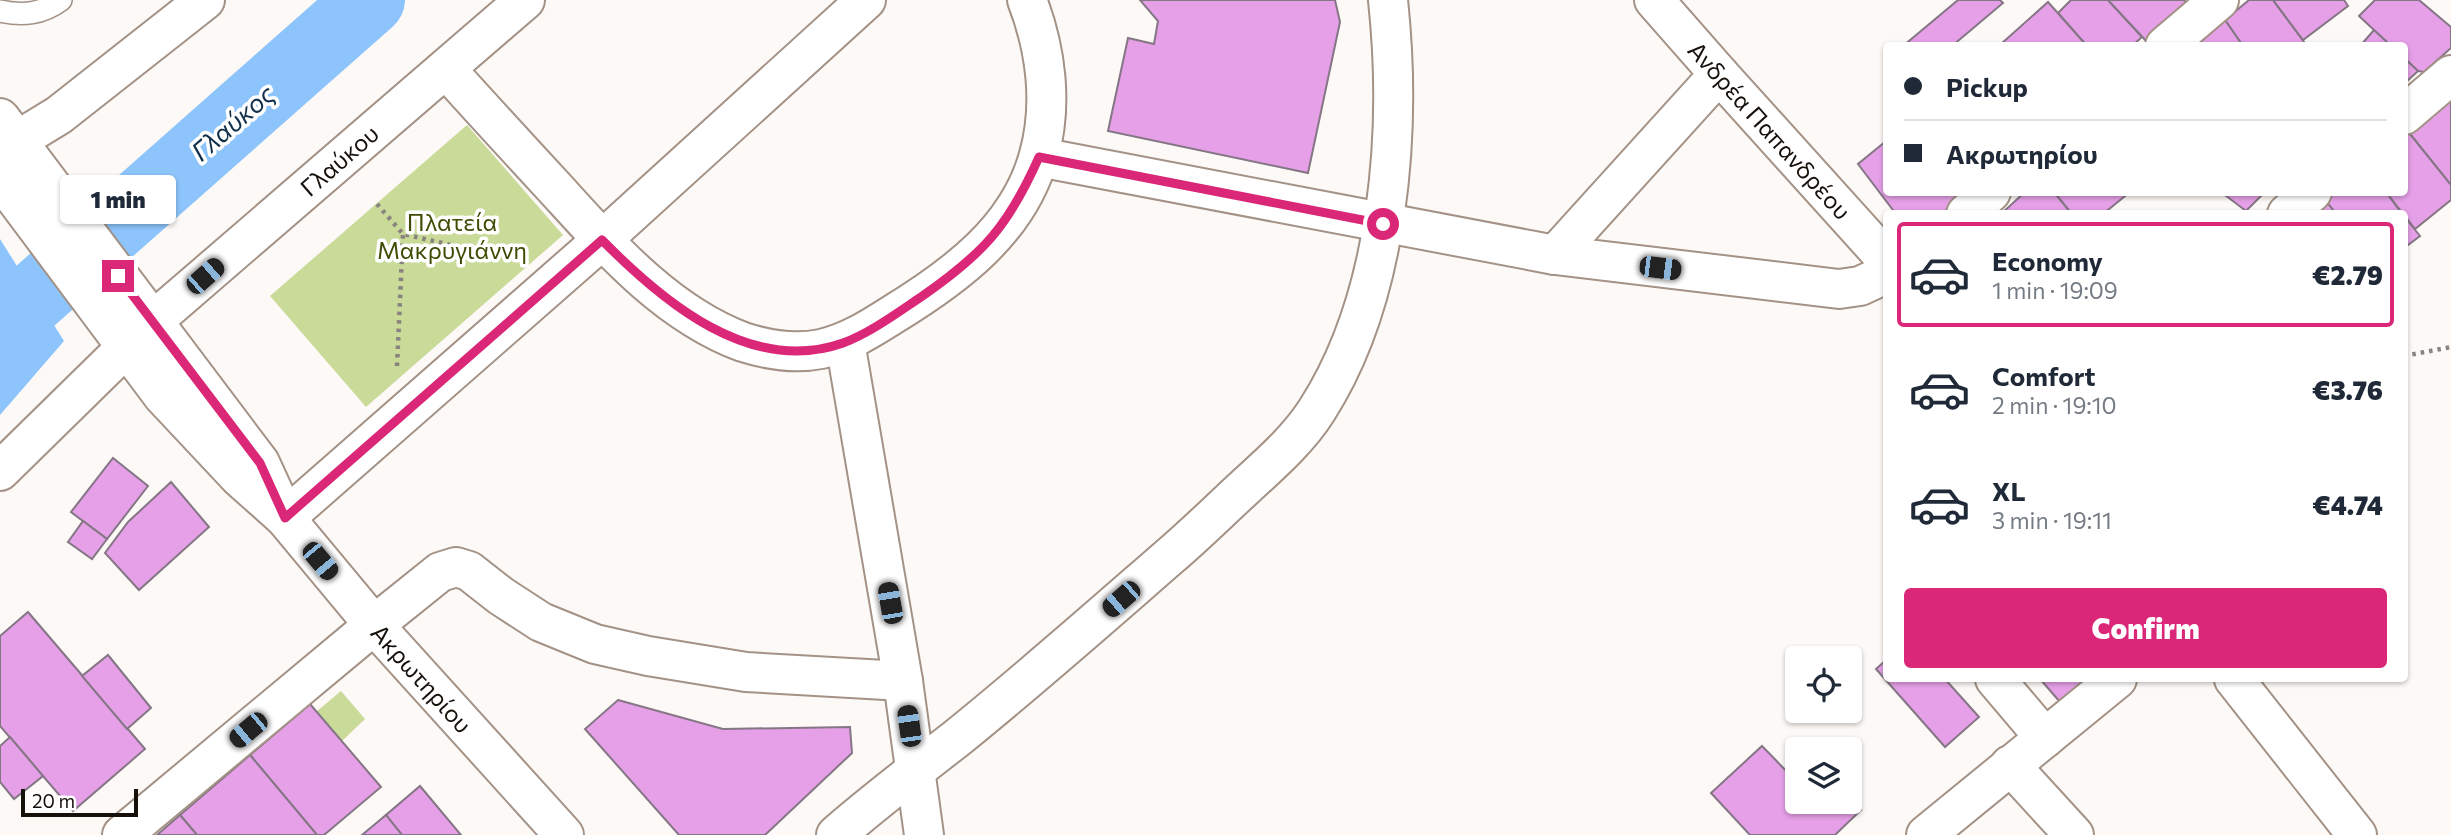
<!DOCTYPE html>
<html lang="en">
<head>
<meta charset="utf-8">
<style>
	:root { --surface:#fff; --page:#f6f6f7; --text:#1f2937; --muted:#747a83; --line:#e0e1e3; --accent:#db2777 }
	body { margin:0; font-family:Commissioner,sans-serif; background:var(--page); color:var(--text); height:100vh; display:flex; flex-direction:column; font-size:26px; white-space:nowrap }
	* { box-sizing:border-box; margin:0 }
	p { font-size:23px; color:var(--muted) }
	.icon { flex:none; width:38px; height:38px; fill:none; stroke:currentColor; stroke-width:2; stroke-linecap:round; stroke-linejoin:round }
	.map { position:relative; flex:1; overflow:hidden }
	.side { position:absolute; left:1883px; top:210px; width:525px; height:472px; display:flex; flex-direction:column; background:var(--surface); border-radius:7px; box-shadow:0 2px 5px #0004 }
	.side>* { flex:none }
	.guide { position:absolute; left:1883px; top:42px; width:525px; height:154px; border-radius:7px; box-shadow:0 2px 5px #0004; display:grid; align-content:center; height:154px; padding:0 21px; background:var(--surface) }
	.controls { position:absolute; left:1785px; top:646px; display:grid; gap:14px }
	.controls a { display:grid; place-items:center; width:77px; height:77px; border-radius:7px; background:var(--surface); box-shadow:0 2px 5px #0004; font-size:35px }
	.scale { position:absolute; left:21px; bottom:18px; width:117px; box-sizing:border-box; padding-left:7px; border:4px solid #16100b; border-top:0; font-size:19px; line-height:24px; white-space:nowrap; color:#16100b; -webkit-text-stroke:5px #fff; paint-order:stroke }
	.end { position:absolute; width:32px; height:32px; margin:-16px; border:9px solid #db2777; background:#fff; box-shadow:0 0 0 4px #fff }
	.from { border-radius:50% }
	.bubble { position:absolute; height:49px; border-radius:7px; background:var(--surface); box-shadow:0 2px 5px #0004; font-size:23px; font-weight:800; line-height:49px; text-align:center }
	.car { position:absolute; width:21px; height:42px; margin:-21px -10px; border-radius:9px; box-shadow:0 0 5px 2px #0007; background:linear-gradient(#222 24%,#8ab4d8 0 40%,#222 0 76%,#8ab4d8 0 86%,#222 0) }
	.guide b { display:flex; align-items:center; gap:24px; height:66px; font-size:26px }
	.guide b+b { border-top:2px solid var(--line) }
	.guide i { width:18px; height:18px; background:var(--text) }
	ul { padding:12px 0 0; list-style:none }
	li { display:flex; align-items:center; gap:21px; height:105px; margin:0 14px 10px; padding:0 7px; border:4px solid transparent; border-radius:7px }
	li div { flex:1 }
	li b { display:block; font-size:26px }
	li em { font-style:normal; font-weight:800 }
	li.active { border-color:var(--accent) }
	li>.icon { width:63px; height:63px; stroke-width:1.5 }
	.cta { display:flex; gap:14px; margin-top:auto; padding:14px 21px }
	.cta a { flex:1; height:80px; border-radius:7px; background:var(--accent); color:#fff; font-size:28px; font-weight:800; line-height:80px; text-align:center }
	.map>svg:first-child { display:block }
	.green { fill:#c9da99 }
	.water { fill:#8cc4fb }
	.lines { fill:none; stroke-linecap:round; stroke-linejoin:round }
	.river { stroke:#8cc4fb; stroke-width:70 }
	.building { fill:#e5a0e7; stroke:#857685; stroke-width:2 }
	.lane-casing { stroke:#a39285; stroke-width:24 }
	.street-casing { stroke:#a39285; stroke-width:42 }
	.primary-casing { stroke:#a39285; stroke-width:42 }
	.path { stroke:#88837f; stroke-width:4.5; stroke-dasharray:3.5 5; stroke-linecap:butt }
	.lane { stroke:#fff; stroke-width:21 }
	.street { stroke:#fff; stroke-width:38 }
	.primary { stroke:#fff; stroke-width:38 }
	.route { stroke:#db2777; stroke-width:9 }
	.labels { text-anchor:middle; dominant-baseline:central; stroke-width:7; stroke-linejoin:round; paint-order:stroke }
	.street-label { font-size:24px; fill:#16100b; stroke:#fff }
	.park-label { font-size:24px; fill:#3f4c04; stroke:#fff }
	.water-label { font-size:26px; font-style:italic; fill:#112f4a; stroke:#fff }
</style>
</head>
<body>
<div class="map">
<svg width="2451" height="835" viewBox="0 0 2451 835">
	<rect width="100%" height="100%" fill="#fdf9f7"/>
	<!-- green -->
	<g class="green">
		<path d="M467 125 563 235 366 407 270 296Z"/>
		<path d="M341 691 365 719 341 742 316 712Z"/>
	</g>
	<!-- water -->
	<path class="water" d="M0 239 64 341 0 415Z"/>
	<g class="lines">
		<!-- river -->
		<path class="river" d="M0 327 370 0"/>
	</g>
	<!-- building -->
	<g class="building">
		<path d="M1140 0H1335L1340 22 1308 173 1108 131 1128 38 1154 44 1158 21Z"/>
		<path d="M1958 0H2000L2003 3 1952 46H1903Z"/>
		<path d="M2071 0H2108L2142 37 2132 46H2087L2058 13Z"/>
		<path d="M2108 0H2184L2191 8 2149 44Z"/>
		<path d="M2249 0H2273L2307 46H2243L2225 20Z"/>
		<path d="M2273 0H2344L2348 6 2303 40Z"/>
		<path d="M2375 0H2419L2451 27V48L2424 72 2418 71 2404 58V46H2391L2359 16Z"/>
		<path d="M2048 2 2087 46H2002L2001 44Z"/>
		<path d="M2225 20 2243 46H2196Z"/>
		<path d="M2374 30 2391 46H2360Z"/>
		<path d="M2404 58 2418 71 2404 84Z"/>
		<path d="M2447 96 2451 101V185L2406 129Z"/>
		<path d="M2406 129 2451 185V200L2415 229 2386 192H2404Z"/>
		<path d="M1886 141V192H1962L1965 197 1945 214H1896L1858 164Z"/>
		<path d="M2025 192H2054L2072 214H2001Z"/>
		<path d="M2054 192H2130L2103 214H2072Z"/>
		<path d="M2221 192H2265L2246 211Z"/>
		<path d="M2328 192H2386L2402 214H2336L2323 197Z"/>
		<path d="M2323 197 2336 214H2302Z"/>
		<path d="M2404 216 2420 236 2404 248Z"/>
		<path d="M113 458 148 486 107 539 71 512Z"/>
		<path d="M171 482 209 527 139 590 105 553 128 522Z"/>
		<path d="M83 521 107 539 92 559 68 542Z"/>
		<path d="M28 612 145 749 73 811 0 726V636Z"/>
		<path d="M108 655 151 708 127 729 82 676Z"/>
		<path d="M1886 660V679H1945L1979 717 1945 747 1876 669Z"/>
		<path d="M2040 679H2086L2060 702Z"/>
		<path d="M618 700 723 729 850 727 852 753 765 835H679L585 729Z"/>
		<path d="M310 704 381 787 324 835H317L250 755Z"/>
		<path d="M10 737 43 776 14 799 0 782V746Z"/>
		<path d="M1762 746 1797 782V802H1850V798L1861 810 1835 835H1750L1711 793Z"/>
		<path d="M250 755 317 835H197L180 815Z"/>
		<path d="M420 786 461 835H402L386 815Z"/>
		<path d="M180 815 197 835H157Z"/>
		<path d="M386 815 402 835H362Z"/>
	</g>
	<g class="lines">
		<!-- lane casing -->
		<g class="lane-casing">
			<path id="lane" d="M0 11C23 16 42 14 61 0"/>
		</g>
		<!-- street casing -->
		<g class="street-casing">
			<g id="street">
				<path d="M1654 0 1719 74 1886 259"/>
				<path d="M2165 46 2219 0"/>
				<path d="M446 69C481 108 517 147 553 186 607 245 665 313 743 342 768 350 796 354 821 349 848 343 870 329 892 315 954 277 1019 230 1039 155 1053 104 1046 49 1027 0"/>
				<path d="M2404 115 2451 75"/>
				<path d="M1039 157 1555 255 1839 289 1860 286 1886 274"/>
				<path d="M1966 214 1991 192"/>
				<path d="M2287 214 2312 192"/>
				<path d="M1555 255 1719 74"/>
				<path d="M845 342 903 681 924 835"/>
				<path d="M285 518 602 240 866 0"/>
				<path d="M1995 679 2045 738"/>
				<path d="M2234 679 2357 835"/>
				<path d="M2010 765 2074 835"/>
				<path d="M122 835 374 625 440 572 456 567 469 571 501 596 541 622 595 644 648 656 746 672 903 681"/>
				<path d="M836 835C875 801 916 770 957 738 1029 680 1099 618 1169 557 1195 535 1219 511 1244 488 1270 464 1298 440 1317 410 1390 296 1402 131 1388 0"/>
				<path d="M1926 835 2117 679"/>
			</g>
		</g>
		<!-- primary casing -->
		<g class="primary-casing">
			<g id="primary">
				<path d="M0 118 260 463 277 500"/>
				<path d="M0 151 59 115 205 0"/>
				<path d="M0 178 163 396 239 477 285 518 374 625 564 835"/>
				<path d="M0 471 153 321 525 0"/>
			</g>
		</g>
		<!-- path -->
		<g class="path">
			<path d="M377 204 403 234 520 261"/>
			<path d="M2404 356 2451 347"/>
			<path d="M397 366 403 234"/>
		</g>
		<!-- lane -->
		<use href="#lane" class="lane"/>
		<!-- street -->
		<use href="#street" class="street"/>
		<!-- primary -->
		<use href="#primary" class="primary"/>
	</g>
	<g class="lines">
		<!-- route -->
		<path class="route" d="M118 276 260 463 285 518 602 240C662 301 750 376 843 343 870 333 897 313 921 297 983 254 1008 227 1039 157L1383 224"/>
	</g>
	<g class="labels">
		<!-- street labels -->
		<g class="street-label">
			<text transform="translate(1770 130) rotate(48)">Ανδρέα Παπανδρέου</text>
			<text transform="translate(339 160) rotate(-41)">Γλαύκου</text>
			<text transform="translate(422 678) rotate(48)">Ακρωτηρίου</text>
		</g>
		<!-- park labels -->
		<g class="park-label">
			<text x="452" y="221">Πλατεία<tspan x="452" dy="28">Μακρυγιάννη</tspan></text>
		</g>
		<!-- water labels -->
		<g class="water-label">
			<text transform="translate(232 122) rotate(-41)">Γλαύκος</text>
		</g>
	</g>
</svg>
<div class="controls">
<a><svg class="icon" aria-label="locate" viewBox="0 0 24 24"><circle cx="12" cy="12" r="6"/><path d="M12 2v4M12 18v4M2 12h4M18 12h4"/></svg></a>
<a><svg class="icon" aria-label="layers" viewBox="0 0 24 24"><path d="M12 4l9 5-9 5-9-5zM3 14l9 5 9-5"/></svg></a>
</div>
<div class="scale">20 m</div>
<i class="end from" style="left:1383px;top:224px"></i>
<i class="end" style="left:118px;top:276px"></i>
<div class="bubble" style="left:60px;top:175px;width:116px">1 min</div>
<i class="car" style="left:1660px;top:268px;rotate:97deg"></i>
<i class="car" style="left:205px;top:276px;rotate:49deg"></i>
<i class="car" style="left:320px;top:561px;rotate:140deg"></i>
<i class="car" style="left:1121px;top:599px;rotate:229deg"></i>
<i class="car" style="left:890px;top:603px;rotate:350deg"></i>
<i class="car" style="left:909px;top:726px;rotate:352deg"></i>
<i class="car" style="left:248px;top:730px;rotate:230deg"></i>
<div class="guide">
<b><i class="from"></i>Pickup</b>
<b><i></i>Ακρωτηρίου</b>
</div>
<section class="side">
<ul>
<li class="active"><svg class="icon" aria-label="car" viewBox="0 0 24 24"><path d="M5 17H2v-5l4-1 3-4h7l3 4 3 1v5h-3M9 17h6M6 11h13"/><circle cx="7" cy="17" r="2"/><circle cx="17" cy="17" r="2"/></svg><div><b>Economy</b><p>1 min · 19:09</p></div><em>€2.79</em></li>
<li><svg class="icon" aria-label="car" viewBox="0 0 24 24"><path d="M5 17H2v-5l4-1 3-4h7l3 4 3 1v5h-3M9 17h6M6 11h13"/><circle cx="7" cy="17" r="2"/><circle cx="17" cy="17" r="2"/></svg><div><b>Comfort</b><p>2 min · 19:10</p></div><em>€3.76</em></li>
<li><svg class="icon" aria-label="car" viewBox="0 0 24 24"><path d="M5 17H2v-5l4-1 3-4h7l3 4 3 1v5h-3M9 17h6M6 11h13"/><circle cx="7" cy="17" r="2"/><circle cx="17" cy="17" r="2"/></svg><div><b>XL</b><p>3 min · 19:11</p></div><em>€4.74</em></li>
</ul>
<div class="cta"><a>Confirm</a></div>
</section>
</div>
</body>
</html>
